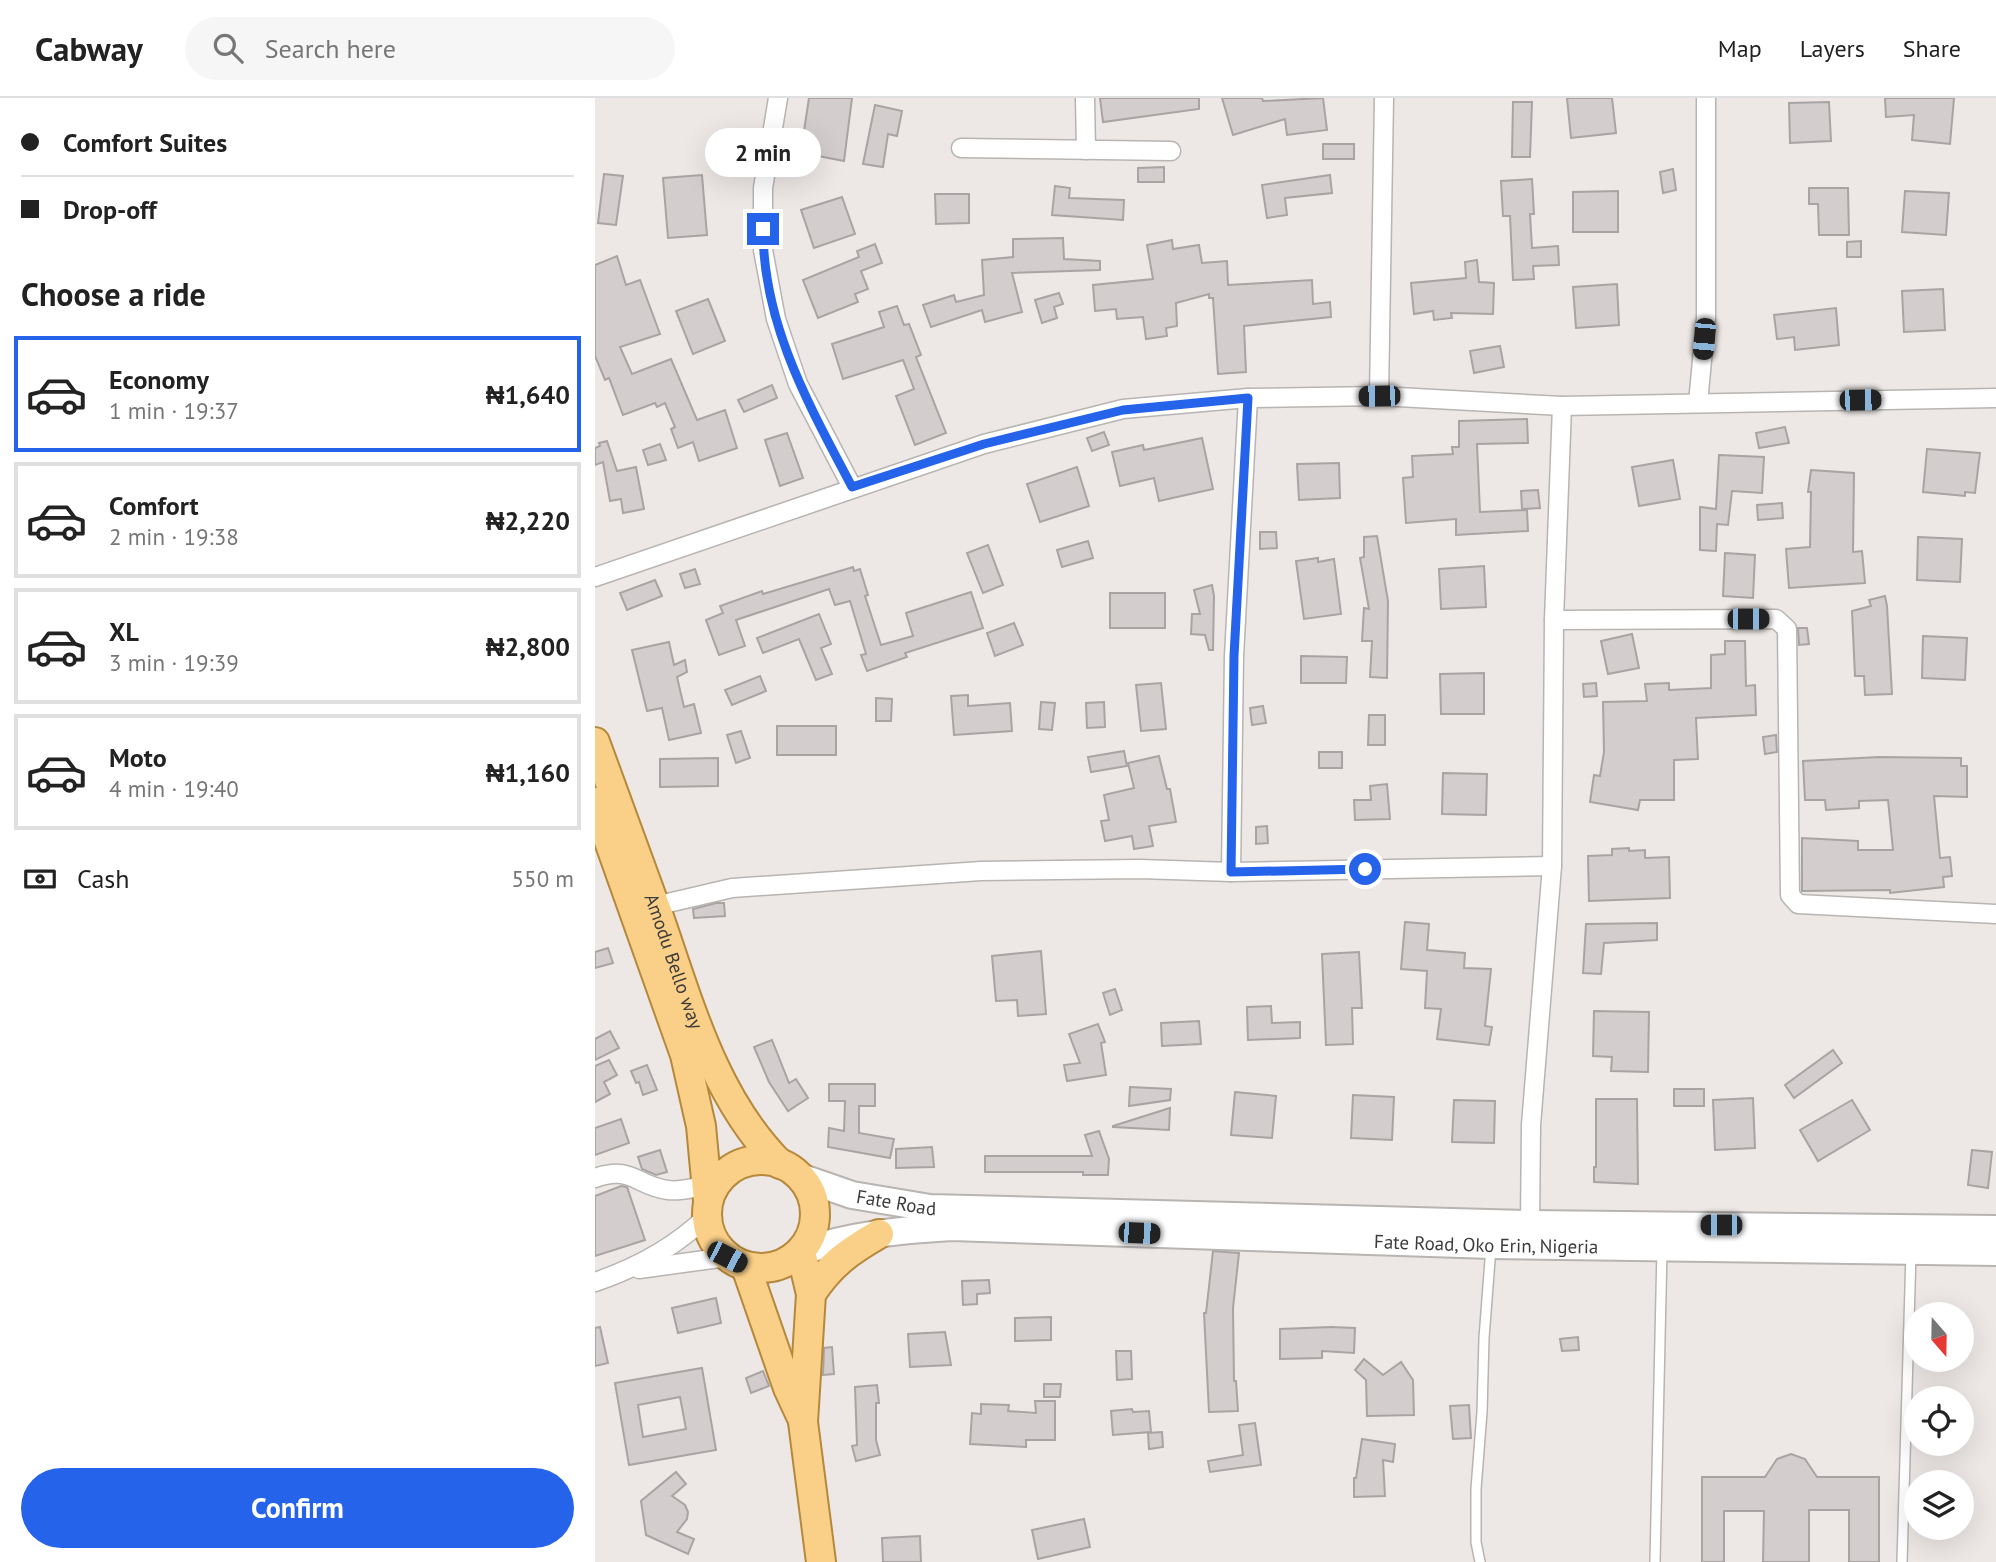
<!DOCTYPE html>
<html lang="en">
<head>
<meta charset="utf-8">
<style>
	:root { --surface:#fff; --page:#f6f6f6; --text:#222; --muted:#767676; --line:#e0e0e0; --accent:#2563eb }
	body { margin:0; font-family:"PT Sans",sans-serif; background:var(--page); color:var(--text); height:100vh; display:flex; flex-direction:column; font-size:26px; white-space:nowrap }
	* { box-sizing:border-box; margin:0 }
	p { font-size:23px; color:var(--muted) }
	.icon { flex:none; width:38px; height:38px; fill:none; stroke:currentColor; stroke-width:2; stroke-linecap:round; stroke-linejoin:round }
	.map { position:relative; flex:1; overflow:hidden }
	.side { display:flex; flex-direction:column; background:var(--surface); width:595px }
	.side>* { flex:none }
	.hud { display:grid; align-content:center; height:154px; padding:0 21px; background:var(--surface) }
	.needle { width:46px; rotate:160deg }
	.tools { position:absolute; left:1309px; top:1204px; display:grid; gap:14px }
	.tools a { display:grid; place-items:center; width:70px; height:70px; border-radius:50%; background:var(--surface); box-shadow:0 7px 28px #0002; font-size:35px }
	.end { position:absolute; width:32px; height:32px; margin:-16px; border:9px solid #2563eb; background:#fff; box-shadow:0 0 0 4px #fff }
	.from { border-radius:50% }
	.bubble { position:absolute; height:49px; border-radius:24px; background:var(--surface); box-shadow:0 7px 28px #0002; font-size:23px; font-weight:700; line-height:49px; text-align:center }
	.car { position:absolute; width:21px; height:42px; margin:-21px -10px; border-radius:9px; box-shadow:0 0 5px 2px #0007; background:linear-gradient(#222 24%,#8ab4d8 0 40%,#222 0 76%,#8ab4d8 0 86%,#222 0) }
	.hud b { display:flex; align-items:center; gap:24px; height:66px; font-size:26px }
	.hud b+b { border-top:2px solid var(--line) }
	.hud i { width:18px; height:18px; background:var(--text) }
	ul { padding:0; list-style:none }
	li { display:flex; align-items:center; gap:21px; height:116px; margin:0 14px 10px; padding:0 7px; border:4px solid var(--line); border-radius:0px }
	li div { flex:1 }
	li b { display:block; font-size:26px }
	li em { font-style:normal; font-weight:700 }
	li.active { border-color:var(--accent) }
	li>.icon { width:63px; height:63px; stroke-width:1.5 }
	h2 { padding:0 21px; font-size:32px; line-height:84px }
	.pay { display:flex; align-items:center; gap:18px; height:77px; padding:0 21px; font-size:26px }
	.pay p { margin-inline-start:auto }
	.cta { display:flex; gap:14px; margin-top:auto; padding:14px 21px }
	.cta a { flex:1; height:80px; border-radius:42px; background:var(--accent); color:#fff; font-size:28px; font-weight:700; line-height:80px; text-align:center }
	header { display:flex; align-items:center; gap:42px; box-sizing:border-box; height:98px; padding:0 35px; background:var(--surface); border-bottom:2px solid var(--line) }
	header strong { font-size:33px }
	nav { display:flex; gap:38px; margin-inline-start:auto; font-size:24px }
	.search { width:490px; height:63px; background:var(--page); display:flex; align-items:center; gap:18px; box-sizing:border-box; padding:0 24px; border-radius:38px; color:var(--muted); font-size:26px }
	main { display:flex; flex:1; min-height:0 }
	.map>svg:first-child { display:block }
	.building { fill:#d3cdcd; stroke:#a9a4a3; stroke-width:2; fill-rule:evenodd }
	.lines { fill:none; stroke-linecap:round; stroke-linejoin:round }
	.lane-casing { stroke:#b8b4b1; stroke-width:12 }
	.street-casing { stroke:#b8b4b1; stroke-width:21 }
	.secondary-casing { stroke:#b8b4b1; stroke-width:30 }
	.primary-casing { stroke:#b5883b; stroke-width:32 }
	.lane { stroke:#fff; stroke-width:9 }
	.street { stroke:#fff; stroke-width:18 }
	.secondary { stroke:#fff; stroke-width:26 }
	.primary { stroke:#fad089; stroke-width:28 }
	.route { stroke:#2563eb; stroke-width:9 }
	.labels { text-anchor:middle; dominant-baseline:central; stroke-width:5; stroke-linejoin:round; paint-order:stroke }
	.street-label { font-size:19px; fill:#3d3c3b; stroke:#ede8e6 }
</style>
</head>
<body>
<header>
<strong>Cabway</strong>
<div class="search"><svg class="icon" aria-label="search" viewBox="0 0 24 24"><circle cx="10" cy="10" r="6"/><path d="M15 15l6 6"/></svg>Search here</div>
<nav><a>Map</a><a>Layers</a><a>Share</a></nav>
</header>
<main>
<section class="side">
<div class="hud">
<b><i class="from"></i>Comfort Suites</b>
<b><i></i>Drop-off</b>
</div>
<h2>Choose a ride</h2>
<ul>
<li class="active"><svg class="icon" aria-label="car" viewBox="0 0 24 24"><path d="M5 17H2v-5l4-1 3-4h7l3 4 3 1v5h-3M9 17h6M6 11h13"/><circle cx="7" cy="17" r="2"/><circle cx="17" cy="17" r="2"/></svg><div><b>Economy</b><p>1 min · 19:37</p></div><em>₦1,640</em></li>
<li><svg class="icon" aria-label="car" viewBox="0 0 24 24"><path d="M5 17H2v-5l4-1 3-4h7l3 4 3 1v5h-3M9 17h6M6 11h13"/><circle cx="7" cy="17" r="2"/><circle cx="17" cy="17" r="2"/></svg><div><b>Comfort</b><p>2 min · 19:38</p></div><em>₦2,220</em></li>
<li><svg class="icon" aria-label="car" viewBox="0 0 24 24"><path d="M5 17H2v-5l4-1 3-4h7l3 4 3 1v5h-3M9 17h6M6 11h13"/><circle cx="7" cy="17" r="2"/><circle cx="17" cy="17" r="2"/></svg><div><b>XL</b><p>3 min · 19:39</p></div><em>₦2,800</em></li>
<li><svg class="icon" aria-label="car" viewBox="0 0 24 24"><path d="M5 17H2v-5l4-1 3-4h7l3 4 3 1v5h-3M9 17h6M6 11h13"/><circle cx="7" cy="17" r="2"/><circle cx="17" cy="17" r="2"/></svg><div><b>Moto</b><p>4 min · 19:40</p></div><em>₦1,160</em></li>
</ul>
<div class="pay"><svg class="icon" aria-label="cash" viewBox="0 0 24 24"><path d="M3 7h18v10H3z"/><circle cx="12" cy="12" r="2"/></svg>Cash<p>550 m</p></div>
<div class="cta"><a>Confirm</a></div>
</section>
<div class="map">
<svg width="1401" height="1464" viewBox="0 0 1401 1464">
	<rect width="100%" height="100%" fill="#ede8e6"/>
	<!-- building -->
	<g class="building">
		<path d="M214 0H257L249 63 223 58V63L185 59 189 31 209 33Z"/>
		<path d="M505 0H604V11L508 24Z"/>
		<path d="M627 0H667L668 3 728 0 732 32 692 37 690 21 638 37Z"/>
		<path d="M972 0H1017L1021 35 976 40Z"/>
		<path d="M1290 0H1359L1355 46 1317 42 1319 17 1291 19Z"/>
		<path d="M918 4H937L935 59H917Z"/>
		<path d="M1234 4 1236 43 1195 45 1194 5Z"/>
		<path d="M280 7 307 13 302 38 293 36 288 69 268 66Z"/>
		<rect x="728" y="46" width="31" height="15"/>
		<path d="M569 69V84H543V70Z"/>
		<path d="M1078 71 1081 92 1068 95 1065 74Z"/>
		<path d="M9 76 28 78 21 127 3 125Z"/>
		<path d="M107 77 112 137 73 140 68 80Z"/>
		<path d="M735 77 737 95 690 100 692 117 672 120 667 87Z"/>
		<path d="M937 81 939 116H935L937 150 963 148 964 167 938 168 939 181 918 182 915 118H908L906 83Z"/>
		<path d="M460 88 475 90 474 100 529 102 528 122 457 117Z"/>
		<path d="M1214 90H1253L1254 137H1224L1223 106H1214Z"/>
		<path d="M1023 93V134H978V94Z"/>
		<path d="M1310 93 1354 95 1351 137 1307 134Z"/>
		<path d="M340 96H374V125L341 126Z"/>
		<path d="M247 99 260 136 219 150 206 112Z"/>
		<path d="M468 140 469 161 505 163V172L417 175 427 214 390 224 387 212 336 229 328 207 359 197 361 204 389 197 387 162 418 159V141Z"/>
		<path d="M577 142 578 151 604 147 607 165 632 163 633 187 717 182 718 206 735 204 736 219 649 228 651 274 623 276 618 200H614V196L581 205 582 228 571 230 572 238 551 241 548 219 522 221 521 211 500 213 498 187 558 181 552 147Z"/>
		<path d="M1266 143V159H1252V144Z"/>
		<path d="M280 146 287 165 266 173 273 191 260 196 263 204 223 220 208 182 264 159 262 153Z"/>
		<path d="M22 158 31 187 45 182 65 236 25 249 37 276 76 261 102 322 130 312 142 350 104 363 98 344 83 350 76 331 80 329 70 305 62 309 60 305 28 317 14 280 10 282 0 258V167Z"/>
		<path d="M882 162 884 184 899 185 898 216 856 215 857 220 839 222 838 213 819 216 816 185 871 180 870 164Z"/>
		<path d="M1022 186 1024 227 981 230 978 189Z"/>
		<path d="M1348 191 1350 232 1309 234 1307 193Z"/>
		<path d="M464 195 468 206 459 209 462 220 447 225 440 202Z"/>
		<path d="M113 201 130 243 98 256 81 213Z"/>
		<path d="M302 208 309 227 314 226 326 257 321 259 351 335 320 347 301 298 319 291 308 262 248 281 237 246 289 229 284 214Z"/>
		<path d="M1241 210 1244 247 1200 252 1199 239 1182 241 1179 217Z"/>
		<path d="M905 248 909 269 879 275 875 253Z"/>
		<path d="M177 287 182 300 149 314 143 302Z"/>
		<path d="M932 321 933 345 882 346 885 414 932 412 933 433 861 437V421L811 425 808 380 818 379 817 358 858 356 857 349H864V323Z"/>
		<path d="M1190 329 1194 345 1164 350 1161 335Z"/>
		<path d="M509 334 514 347 497 353 492 340Z"/>
		<path d="M192 335 208 380 185 388 170 342Z"/>
		<path d="M607 340 618 391 564 403 559 380 525 388 517 354 548 347 549 352Z"/>
		<path d="M12 343 22 373 41 369 49 411 28 415 26 401 15 403 8 364 0 367V350L5 348 4 345Z"/>
		<path d="M65 346 71 362 53 367 48 352Z"/>
		<path d="M1332 351 1385 355 1380 395 1370 394V398L1328 394Z"/>
		<path d="M1124 357 1169 359 1167 395 1137 393 1133 427 1122 426 1121 453 1105 452V409L1121 411Z"/>
		<path d="M1078 362 1085 401 1044 408 1037 369Z"/>
		<path d="M744 365 745 400 704 402 702 366Z"/>
		<path d="M482 369 494 408 445 424 432 386Z"/>
		<path d="M1216 372 1259 375 1258 454 1267 453 1270 485 1194 490 1191 451 1215 449 1216 394H1213Z"/>
		<path d="M943 392 945 410 927 411 926 393Z"/>
		<path d="M1187 405 1188 420 1163 422 1162 407Z"/>
		<path d="M665 434H681L682 450 665 451Z"/>
		<path d="M782 438 793 503 792 580 775 579 777 543H767L769 510 774 511 765 460 769 459V439Z"/>
		<path d="M1323 439 1367 441 1365 484 1322 482Z"/>
		<path d="M493 443 498 460 467 469 462 452Z"/>
		<path d="M393 447 408 487 388 495 372 455Z"/>
		<path d="M1130 455 1160 457 1158 500 1128 498Z"/>
		<path d="M723 460V464L739 461 746 516 709 521 701 463Z"/>
		<path d="M889 468 891 509 846 511 844 471Z"/>
		<path d="M258 469 259 473 265 471 273 497 270 498 286 547 318 538 311 515 376 494 388 530 310 555 312 559 272 573 266 557 271 556 255 503 240 507 234 491 141 522 150 548 124 557 111 522 128 515 125 508 167 493 168 496Z"/>
		<path d="M100 471 105 486 90 490 85 476Z"/>
		<path d="M60 482 67 498 32 512 25 495Z"/>
		<path d="M617 487 619 498 618 552H614L610 537 596 536 597 516H605L599 492Z"/>
		<rect x="515" y="495" width="55" height="35"/>
		<path d="M1290 498 1292 508 1297 596 1270 597 1269 578H1260L1257 513 1276 508 1274 502Z"/>
		<path d="M224 516 236 546 226 550 237 576 221 582 204 541 168 555 162 540Z"/>
		<path d="M419 525 428 547 400 558 392 535Z"/>
		<path d="M1203 530H1212L1214 546 1204 547Z"/>
		<path d="M1037 536 1044 570 1013 576 1006 543Z"/>
		<path d="M1328 538 1372 540 1370 582 1327 580Z"/>
		<path d="M1130 543H1150L1151 588 1160 587 1161 617 1101 620 1103 661 1079 662V702H1045L1043 712 995 704 999 677 1005 678 1009 654 1008 604 1052 603 1050 586 1074 585V592L1116 590V557L1130 556Z"/>
		<path d="M74 544 79 567 90 562 92 574 82 579 89 609 99 606 106 635 74 642 67 610 52 613 37 552Z"/>
		<path d="M706 558 752 559 751 585H706Z"/>
		<path d="M889 575V616H846L845 576Z"/>
		<path d="M165 578 171 593 137 607 130 592Z"/>
		<path d="M566 585 571 631 546 633 541 587Z"/>
		<path d="M1001 585 1002 598 989 599 988 586Z"/>
		<path d="M373 597V608L415 605 417 633 359 637 356 598Z"/>
		<path d="M281 600 297 601 296 623H281Z"/>
		<path d="M446 604 460 605 457 632 444 631Z"/>
		<path d="M509 604 510 629 492 630 491 605Z"/>
		<path d="M668 608 671 625 657 627 655 610Z"/>
		<path d="M774 617H790V647H773Z"/>
		<rect x="182" y="628" width="59" height="29"/>
		<path d="M146 633 155 660 141 665 132 637Z"/>
		<path d="M1181 637 1182 654 1170 656 1168 639Z"/>
		<path d="M529 653 532 668 496 674 493 659Z"/>
		<rect x="724" y="654" width="23" height="16"/>
		<path d="M564 658 572 691H575L581 724 554 728 558 748 539 751 537 738 510 743 506 723 514 722 509 697 539 690 533 665Z"/>
		<path d="M1284 659 1366 660V668H1372V699L1339 698 1345 760 1355 759 1357 778 1348 779 1349 789 1295 795V792L1207 793V740L1263 743V752H1298L1293 702 1264 703V710L1231 712 1230 702H1210L1208 663Z"/>
		<path d="M123 660V688L65 689V661Z"/>
		<path d="M848 675 892 676 891 717 847 716Z"/>
		<path d="M792 686 795 721 760 722 759 702H776L775 688Z"/>
		<path d="M672 728 673 745 661 746V729Z"/>
		<path d="M1034 750V753L1050 752V760L1074 759 1075 800 994 803 993 758 1017 757V751Z"/>
		<path d="M121 805H129L130 818 99 820 98 811Z"/>
		<path d="M810 824 834 826 832 852 870 855 869 870 896 871 890 928 897 929 894 947 842 941 846 911 830 910 832 873 806 871Z"/>
		<path d="M1062 825V842L1009 845 1006 876 988 875 991 826Z"/>
		<path d="M13 850 18 865 0 870V854Z"/>
		<path d="M446 853 451 916 423 918 422 902 401 903 397 858Z"/>
		<path d="M764 854 767 910H757L758 946 731 947 727 856Z"/>
		<path d="M520 891 527 912 515 917 508 895Z"/>
		<path d="M676 908 677 925 705 924V940L653 942 652 909Z"/>
		<path d="M999 913 1054 914 1053 974 1016 973 1017 959 998 958Z"/>
		<path d="M604 923 606 946 567 948 566 925Z"/>
		<path d="M503 926 510 944 506 945 511 977 472 983 469 967 485 965 474 936Z"/>
		<path d="M15 933 24 950 0 962V941Z"/>
		<path d="M177 942 194 985 201 981 213 1000 193 1013 174 984 159 949Z"/>
		<path d="M1238 952 1247 965 1199 1000 1190 987Z"/>
		<path d="M14 962 22 977 9 984 15 996 0 1004V968Z"/>
		<path d="M52 967 62 992 48 997 44 984 41 985 36 973Z"/>
		<path d="M234 986H280V1008H264V1035L299 1041 295 1060 233 1049 234 1030 249 1033 250 1003H234Z"/>
		<path d="M535 989 576 991 575 1002 534 1008Z"/>
		<rect x="1079" y="991" width="30" height="17"/>
		<path d="M640 994 681 998 677 1040 636 1037Z"/>
		<path d="M758 997 799 999 797 1042 756 1040Z"/>
		<path d="M1158 1000 1160 1050 1120 1052 1118 1002Z"/>
		<path d="M1001 1001H1042L1043 1086 999 1084V1069H1001Z"/>
		<path d="M859 1002 900 1003 899 1045 857 1044Z"/>
		<path d="M1257 1002 1275 1032 1223 1063 1205 1032Z"/>
		<path d="M575 1010 574 1032 518 1029V1028Z"/>
		<path d="M26 1021 34 1045 0 1057V1030Z"/>
		<path d="M504 1033 514 1061 513 1077H488V1074H390V1058H497L490 1037Z"/>
		<path d="M337 1049 339 1069 301 1070V1051Z"/>
		<path d="M65 1052 72 1074 61 1077 47 1071 43 1059Z"/>
		<path d="M1377 1052 1397 1054 1393 1090 1373 1087Z"/>
		<path d="M26 1088 32 1089 50 1142 0 1158V1098Z"/>
		<path d="M618 1153 644 1155 638 1210 639 1283H641L643 1313 614 1314 609 1215H611Z"/>
		<path d="M394 1182 395 1195 382 1196V1206L368 1207 367 1183Z"/>
		<path d="M121 1200 126 1225 83 1235 77 1210Z"/>
		<path d="M456 1219V1242L420 1243V1220Z"/>
		<path d="M5 1229 13 1265 0 1268V1230Z"/>
		<path d="M736 1229 760 1230 759 1255 727 1253V1260L685 1261V1231Z"/>
		<path d="M350 1234 356 1267 315 1269 313 1236Z"/>
		<path d="M983 1239 984 1252 967 1253 965 1241Z"/>
		<path d="M237 1249 239 1276 228 1277 229 1250Z"/>
		<path d="M521 1253H536L537 1281 522 1282Z"/>
		<path d="M769 1261 788 1277 806 1264 818 1282 819 1317 772 1318 771 1282 760 1272Z"/>
		<path d="M107 1270 121 1352 34 1367 20 1285ZM85 1299 91 1331 48 1339 43 1307Z"/>
		<path d="M168 1273 174 1288 156 1295 151 1280Z"/>
		<path d="M449 1286H466L465 1299H449Z"/>
		<path d="M282 1287 284 1305H281V1342L285 1357 261 1363 257 1348 262 1347 260 1289Z"/>
		<path d="M440 1303H460V1342H431V1349L375 1346 377 1315 386 1316V1306L414 1307 413 1313 441 1315Z"/>
		<path d="M874 1307 876 1340 858 1341 855 1308Z"/>
		<path d="M537 1311 538 1314 554 1313 556 1334 518 1337 516 1313Z"/>
		<path d="M660 1325 666 1367 615 1374 613 1363 648 1357 644 1327Z"/>
		<path d="M567 1334 568 1349 554 1351 553 1335Z"/>
		<path d="M767 1341 800 1346 798 1364 788 1362 790 1398 759 1399V1380H761Z"/>
		<path d="M1196 1356 1210 1361 1222 1379H1284V1464H1254V1412H1214V1464H1168L1169 1413H1129V1464H1107V1379H1170L1182 1361Z"/>
		<path d="M81 1374 91 1386 77 1398 90 1407 93 1414 92 1421 82 1434 99 1441 93 1456 51 1437 46 1403Z"/>
		<path d="M489 1421 495 1449 443 1461 437 1432Z"/>
		<path d="M325 1438 326 1464H288L287 1440Z"/>
	</g>
	<g class="lines">
		<!-- lane casing -->
		<g class="lane-casing">
			<g id="lane">
				<path d="M885 1464 881 1444V1391L887 1314 889 1240 896 1149"/>
				<path d="M1060 1464 1067 1151"/>
				<path d="M1307 1464 1316 1155"/>
			</g>
		</g>
		<!-- street casing -->
		<g class="street-casing">
			<g id="street">
				<path d="M183 0 168 90V152L181 221 203 286 257 389"/>
				<path d="M490 0 491 52"/>
				<path d="M366 50 576 53"/>
				<path d="M784 298 789 0"/>
				<path d="M1103 305 1111 220V0"/>
				<path d="M0 479 389 346 528 311 653 300 784 298 967 308 1401 300"/>
				<path d="M959 522 1181 521 1192 531 1195 797 1203 806 1401 816"/>
				<path d="M636 774 639 558 653 300"/>
				<path d="M60 808 137 790 386 773 545 771 636 774 957 768"/>
				<path d="M0 1080C37 1067 41 1088 73 1092 85 1094 100 1089 111 1088"/>
				<path d="M935 1126 936 1027 957 768 959 522 967 308"/>
				<path d="M44 1171 132 1159"/>
				<path d="M0 1184C41 1170 80 1149 111 1119"/>
			</g>
		</g>
		<!-- secondary casing -->
		<g class="secondary-casing">
			<g id="secondary">
				<path id="s1" d="M205 1079 257 1097 335 1110 935 1126 1401 1131"/>
				<path id="s2" d="M206 1154C254 1137 305 1132 357 1129L896 1147 1401 1154"/>
			</g>
		</g>
		<!-- primary casing -->
		<g class="primary-casing">
			<g id="primary">
				<path id="s3" d="M0 644C21 702 43 761 64 819 94 905 119 1000 185 1066"/>
				<path d="M0 704 90 957 106 1028 113 1103"/>
				<circle cx="166" cy="1116" r="54"/>
				<path d="M206 1154 216 1196 208 1324 226 1464"/>
				<path d="M151 1169 193 1290 206 1318"/>
				<path d="M216 1196C236 1166 253 1154 284 1136"/>
			</g>
		</g>
		<!-- lane -->
		<use href="#lane" class="lane"/>
		<!-- street -->
		<use href="#street" class="street"/>
		<!-- secondary -->
		<use href="#secondary" class="secondary"/>
		<!-- primary -->
		<use href="#primary" class="primary"/>
	</g>
	<g class="lines">
		<!-- route -->
		<path class="route" d="M168 131C168 227 214 307 257 389L389 346 528 312 653 300 639 558 636 774 770 771"/>
	</g>
	<g class="labels">
		<!-- street labels -->
		<g class="street-label">
			<text stroke="none"><textPath href="#s3" startOffset="233">Amodu Bello way</textPath></text>
			<text stroke="none"><textPath href="#s1" startOffset="100">Fate Road</textPath></text>
			<text stroke="none"><textPath href="#s2" startOffset="688">Fate Road, Oko Erin, Nigeria</textPath></text>
		</g>
	</g>
</svg>
<div class="tools">
<a><svg class="needle" viewBox="-14 -14 28 28"><path d="M0-13l5 13h-10z" fill="#e53935"/><path d="M0 13l5-13h-10z" fill="#767676"/></svg></a>
<a><svg class="icon" aria-label="locate" viewBox="0 0 24 24"><circle cx="12" cy="12" r="6"/><path d="M12 2v4M12 18v4M2 12h4M18 12h4"/></svg></a>
<a><svg class="icon" aria-label="layers" viewBox="0 0 24 24"><path d="M12 4l9 5-9 5-9-5zM3 14l9 5 9-5"/></svg></a>
</div>
<i class="end from" style="left:770px;top:771px"></i>
<i class="end" style="left:168px;top:131px"></i>
<div class="bubble" style="left:110px;top:30px;width:116px">2 min</div>
<i class="car" style="left:1109px;top:241px;rotate:185deg"></i>
<i class="car" style="left:784px;top:298px;rotate:269deg"></i>
<i class="car" style="left:1265px;top:302px;rotate:89deg"></i>
<i class="car" style="left:1153px;top:521px;rotate:90deg"></i>
<i class="car" style="left:1126px;top:1127px;rotate:270deg"></i>
<i class="car" style="left:544px;top:1135px;rotate:92deg"></i>
<i class="car" style="left:132px;top:1159px;rotate:117deg"></i>
</div>
</main>
</body>
</html>
